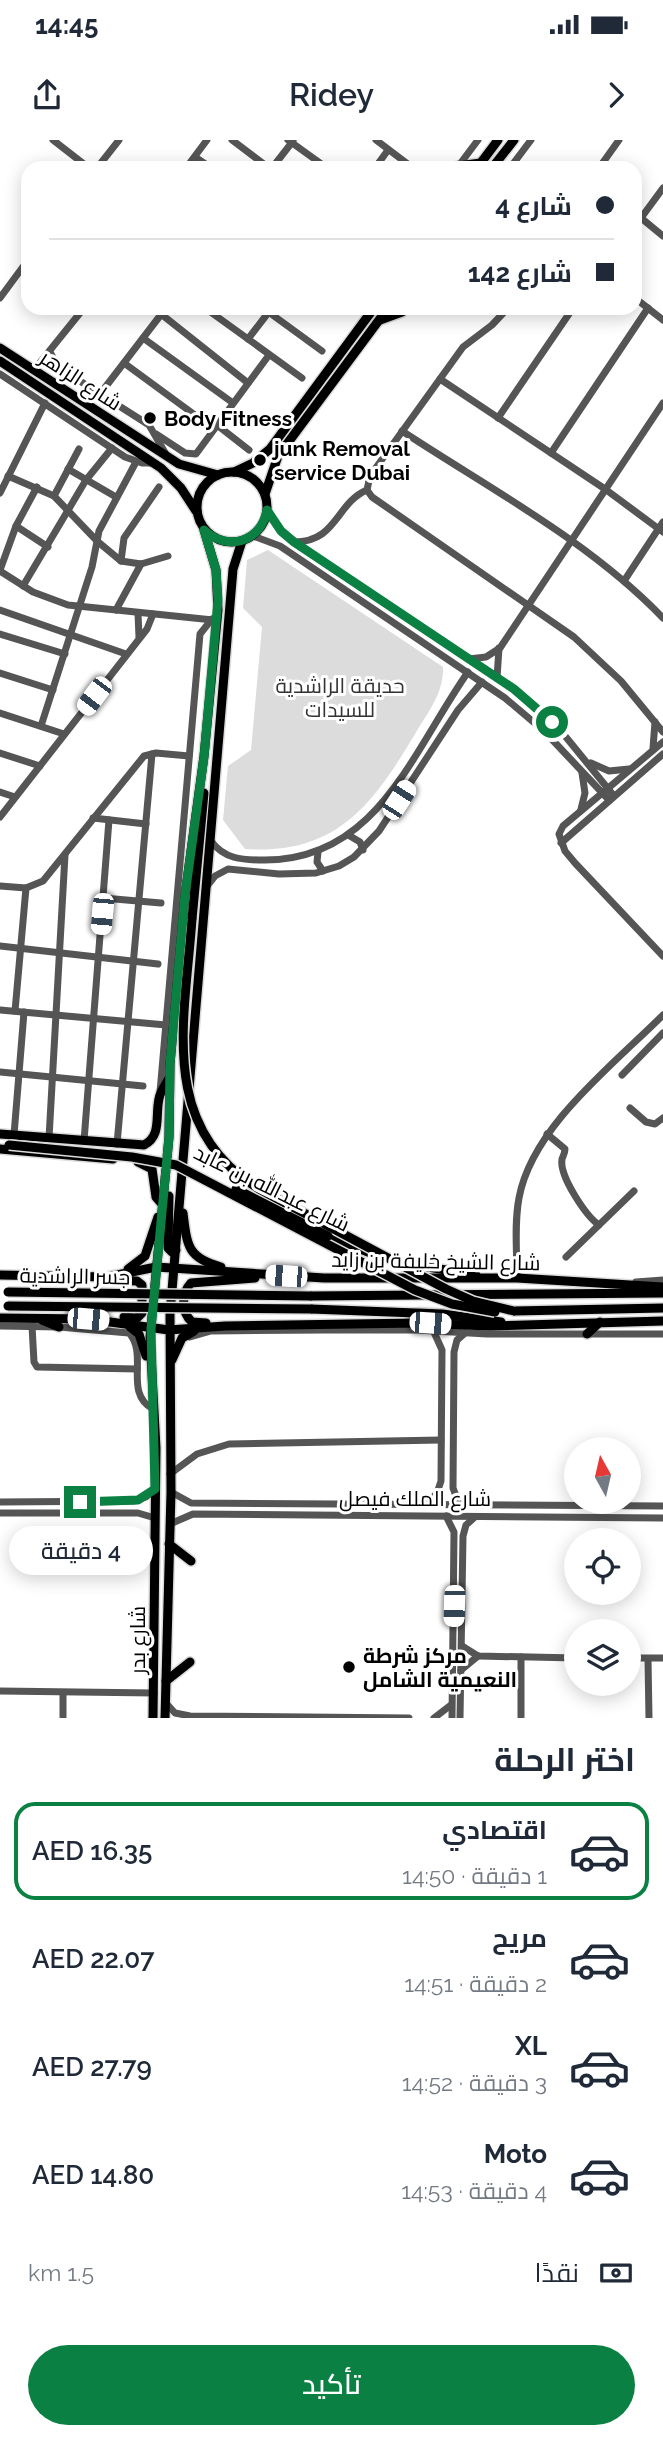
<!DOCTYPE html>
<html lang="ar">
<head>
<meta charset="utf-8">
<style>
	:root { --surface:#fff; --page:#f6f6f7; --text:#1f2937; --muted:#747a83; --line:#e0e1e3; --accent:#0b8043 }
	body { margin:0; font-family:Raleway,Cairo,sans-serif; background:var(--page); color:var(--text); direction:rtl; height:100vh; display:flex; flex-direction:column; font-size:26px; white-space:nowrap }
	* { box-sizing:border-box; margin:0 }
	p { font-size:23px; color:var(--muted) }
	.icon { flex:none; width:38px; height:38px; fill:none; stroke:currentColor; stroke-width:2; stroke-linecap:round; stroke-linejoin:round }
	.map { position:relative; height:1578px; overflow:hidden; direction:ltr }
	.sheet { display:flex; flex-direction:column; background:var(--surface); flex:1 }
	.sheet>* { flex:none }
	.top-card { position:absolute; left:21px; top:21px; width:621px; height:154px; border-radius:21px; box-shadow:0 4px 18px #0003; direction:rtl; display:grid; align-content:center; height:154px; padding:0 28px; background:var(--surface) }
	.needle { width:46px; rotate:352deg }
	.buttons { position:absolute; left:564px; top:1297px; display:grid; gap:14px }
	.buttons a { display:grid; place-items:center; width:77px; height:77px; border-radius:50%; background:var(--surface); box-shadow:0 4px 18px #0003; font-size:35px }
	.end { position:absolute; width:32px; height:32px; margin:-16px; border:9px solid #0b8043; background:#fff; box-shadow:0 0 0 4px #fff }
	.from { border-radius:50% }
	.bubble { position:absolute; height:49px; border-radius:24px; background:var(--surface); box-shadow:0 4px 18px #0003; font-size:23px; font-weight:600; line-height:49px; text-align:center; direction:rtl }
	.car { position:absolute; width:21px; height:42px; margin:-21px -10px; border-radius:9px; box-shadow:0 0 5px 2px #0007; background:linear-gradient(#fff 24%,#345 0 40%,#fff 0 76%,#345 0 86%,#fff 0) }
	.top-card b { display:flex; align-items:center; gap:24px; height:66px; font-size:26px }
	.top-card b+b { border-top:2px solid var(--line) }
	.top-card i { width:18px; height:18px; background:var(--text) }
	ul { padding:0; list-style:none }
	li { display:flex; align-items:center; gap:21px; height:98px; margin:0 14px 10px; padding:0 14px; border:4px solid transparent; border-radius:21px }
	li div { flex:1 }
	li b { display:block; font-size:26px }
	li em { font-style:normal; font-weight:600 }
	li.active { border-color:var(--accent) }
	li>.icon { width:63px; height:63px; stroke-width:1.5 }
	h2 { padding:0 28px; font-size:32px; line-height:84px }
	.pay { display:flex; align-items:center; gap:18px; height:77px; padding:0 28px; font-size:26px }
	.pay p { margin-inline-start:auto }
	.primary-button { display:flex; gap:14px; margin-top:auto; padding:14px 28px }
	.primary-button a { flex:1; height:80px; border-radius:42px; background:var(--accent); color:#fff; font-size:28px; font-weight:600; line-height:80px; text-align:center }
	.status { display:flex; justify-content:space-between; align-items:center; height:49px; padding:0 35px; background:var(--surface); direction:ltr }
	.status svg { height:19px; fill:currentColor }
	header { display:flex; justify-content:space-between; align-items:center; height:91px; padding:0 28px; background:var(--surface); font-size:32px; font-weight:600 }
	.map>svg:first-child { display:block }
	.green { fill:#dcdcdc }
	.lines { fill:none; stroke-linecap:round; stroke-linejoin:round }
	.major-casing { stroke:#dbdbdb; stroke-width:12 }
	.minor { stroke:#555; stroke-width:7 }
	.major { stroke:#000; stroke-width:9 }
	.major-bridge-casing { stroke:#dbdbdb; stroke-width:12; stroke-linecap:butt }
	.major-bridge { stroke:#000; stroke-width:9 }
	.route { stroke:#0b8043; stroke-width:9 }
	.poi-dot { fill:#000; stroke:#fff; stroke-width:2.5 }
	.labels { text-anchor:middle; dominant-baseline:central; stroke-width:6; stroke-linejoin:round; paint-order:stroke }
	.street-label { font-size:21px; fill:#000; stroke:#fff }
	.poi-label { font-size:21px; font-weight:bold; fill:#000; stroke:#fff; text-anchor:start }
	.park-label { font-size:21px; fill:#333; stroke:#fff }
</style>
</head>
<body>
<div class="status"><b>14:45</b><svg viewBox="0 0 49 12"><path d="M0 12V9h3v3zM5 12V6h3v6zM10 12V3h3v9zM15 12V0h3v12zM26 1h20v11H26zM47 4h2v5h-2z"/></svg></div>
<header><svg class="icon" aria-label="forward" viewBox="0 0 24 24"><path d="M9 5l7 7-7 7"/></svg>Ridey<svg class="icon" aria-label="share" viewBox="0 0 24 24"><path d="M12 15V3M7 8l5-5 5 5M5 13v7h14v-7"/></svg></header>
<div class="map">
<svg width="663" height="1578" viewBox="0 0 663 1578">
	<rect width="100%" height="100%" fill="#fff"/>
	<!-- green -->
	<path class="green" d="M268 410 443 527C444 553 428 572 415 594 372 666 336 715 245 709L223 680 228 626 251 610 262 487 243 468 247 420Z"/>
	<g class="lines">
		<!-- major casing -->
		<g class="major-casing">
			<g id="major">
				<path d="M458 26 481 23"/>
				<path d="M477 28 498 0"/>
				<path d="M492 28 514 0"/>
				<path d="M380 180 402 172"/>
				<path d="M0 208 179 324 218 335"/>
				<path d="M0 221 161 328 181 348 196 371"/>
				<circle cx="232" cy="367" r="35"/>
				<path d="M234 332 253 323 270 309 374 168"/>
				<path d="M265 354 278 316 388 168"/>
				<path d="M192 779 204 653"/>
				<path d="M0 994 144 1005C162 996 155 976 159 959 160 951 166 945 169 938"/>
				<path d="M0 1009 113 1019"/>
				<path d="M138 1022 152 1029 156 1057 162 1064"/>
				<path d="M169 1056 168 1108 172 1112 176 1110"/>
				<path d="M183 1073C187 1105 187 1118 221 1127"/>
				<path d="M328 1096 383 1118"/>
				<path d="M397 1122 476 1135"/>
				<path d="M128 1129 145 1116 158 1077"/>
				<path d="M0 1135 107 1137 156 1127 324 1138H517L663 1147"/>
				<path d="M112 1140 137 1141 142 1145V1173L137 1178 124 1177"/>
				<path d="M310 1156 663 1153"/>
				<path d="M311 1169 442 1174 501 1182"/>
				<path d="M514 1171 663 1168"/>
				<path d="M0 1178 88 1179 169 1190 225 1186 417 1183 489 1186 663 1181"/>
				<path d="M42 1180 59 1187"/>
				<path d="M206 1183 192 1182C181 1172 181 1154 191 1143L255 1138"/>
				<path d="M130 1187 139 1194 146 1216"/>
				<path d="M587 1194 600 1182"/>
				<path d="M172 1220 182 1198 194 1191"/>
				<path d="M169 1404 191 1421"/>
				<path d="M166 1541 190 1522"/>
				<path d="M153 1578 156 1308 150 1197 169 997 170 924 185 755 204 616 218 470 216 430 204 390"/>
				<path d="M165 1578 171 1352 170 1174 233 429 242 401"/>
			</g>
		</g>
		<!-- minor -->
		<g class="minor">
			<path d="M53 0 89 28"/>
			<path d="M232 0 269 28"/>
			<path d="M288 0 327 28"/>
			<path d="M376 0 413 28"/>
			<path d="M195 17 211 28"/>
			<path d="M97 28 119 0"/>
			<path d="M186 28 207 0"/>
			<path d="M272 28 293 1"/>
			<path d="M375 28 388 10"/>
			<path d="M457 28 478 0"/>
			<path d="M510 28 531 0"/>
			<path d="M599 28 619 0"/>
			<path d="M635 73 663 96"/>
			<path d="M641 78 663 48"/>
			<path d="M0 158 28 120"/>
			<path d="M635 158 663 180"/>
			<path d="M205 168 302 238"/>
			<path d="M263 168 322 211"/>
			<path d="M161 174 248 243"/>
			<path d="M143 198 233 263"/>
			<path d="M248 199 271 169"/>
			<path d="M50 212 58 227 149 285 167 316"/>
			<path d="M124 223 214 289"/>
			<path d="M34 230 84 168"/>
			<path d="M0 234 125 317 142 323H154"/>
			<path d="M440 239 605 349 663 392"/>
			<path d="M100 254 166 168"/>
			<path d="M498 278 573 168"/>
			<path d="M217 285 249 310"/>
			<path d="M402 291C490 349 589 401 663 478"/>
			<path d="M156 294 185 313 196 314 269 215"/>
			<path d="M551 313 648 168"/>
			<path d="M68 329 116 357"/>
			<path d="M8 336 54 356 97 401 121 421 141 424 168 416"/>
			<path d="M367 350 372 357 574 497 621 541 663 592"/>
			<path d="M367 350 370 336 463 207 492 185 508 168"/>
			<path d="M0 353 45 263"/>
			<path d="M54 356 79 309"/>
			<path d="M267 370 281 391 294 402 514 549 561 591 614 656"/>
			<path d="M16 386 48 407"/>
			<path d="M253 396 280 406 505 558 544 591 609 660"/>
			<path d="M294 402C337 402 336 363 367 350"/>
			<path d="M121 421 124 398 159 347"/>
			<path d="M0 430 16 386 37 347"/>
			<path d="M0 431 33 452 68 465 213 480"/>
			<path d="M624 441 663 382"/>
			<path d="M23 446 86 340 112 308"/>
			<path d="M0 470 126 514"/>
			<path d="M116 470 141 424"/>
			<path d="M138 473 139 497"/>
			<path d="M0 494 65 514"/>
			<path d="M469 519 486 517 500 508 663 263"/>
			<path d="M0 533 53 550"/>
			<path d="M497 538 499 508"/>
			<path d="M0 573 64 594"/>
			<path d="M41 586 92 427 99 391 136 322"/>
			<path d="M663 602 563 686 559 694 565 711 575 723 663 816"/>
			<path d="M653 608 655 582"/>
			<path d="M0 613 40 626"/>
			<path d="M591 623 609 631 629 629"/>
			<path d="M0 652 15 657"/>
			<path d="M581 669 585 653 582 633"/>
			<path d="M0 677 147 489 153 474"/>
			<path d="M93 678 146 684"/>
			<path d="M350 696 360 702 363 710"/>
			<path d="M211 701C224 719 242 720 263 720 377 721 412 612 468 532"/>
			<path d="M561 703 663 614"/>
			<path d="M318 712 317 722 323 731"/>
			<path d="M0 746 26 748 43 741 144 616 156 613 189 616"/>
			<path d="M207 746 215 736 228 729 279 734 316 733 339 726 354 717 379 691 458 570 482 542"/>
			<path d="M103 758 161 763"/>
			<path d="M0 806 158 824"/>
			<path d="M0 870 166 885"/>
			<path d="M15 871 26 748"/>
			<path d="M0 932 143 946"/>
			<path d="M622 935 663 893"/>
			<path d="M160 952 200 494 212 479"/>
			<path d="M630 968 646 982 655 984 663 978"/>
			<path d="M547 994 565 1009C565 1013 563 1016 562 1019 559 1036 586 1076 599 1085"/>
			<path d="M14 995 24 872"/>
			<path d="M49 998 65 715"/>
			<path d="M84 1001 109 680"/>
			<path d="M117 1004 152 614"/>
			<path d="M566 1117 634 1051"/>
			<path d="M517 1138C517 1112 514 1084 519 1058 532 987 613 925 663 875"/>
			<path d="M636 1142 663 1140"/>
			<path d="M0 1186 59 1187 129 1193C149 1215 123 1253 153 1269"/>
			<path d="M32 1186 34 1222 37 1227 137 1229"/>
			<path d="M190 1197 211 1191 324 1190H417L487 1194H663"/>
			<path d="M170 1334 197 1314 229 1304 441 1300"/>
			<path d="M171 1352 191 1363 663 1366"/>
			<path d="M0 1362 134 1361 146 1357 155 1349"/>
			<path d="M427 1364 437 1353 441 1341 442 1210 433 1190"/>
			<path d="M459 1364 453 1348 454 1212 457 1200 465 1193"/>
			<path d="M0 1373H138L155 1378"/>
			<path d="M446 1376 454 1392 452 1578"/>
			<path d="M170 1384 193 1374 663 1378"/>
			<path d="M462 1506 478 1516 576 1518"/>
			<path d="M628 1518H663"/>
			<path d="M648 1519 649 1578"/>
			<path d="M461 1530 478 1516"/>
			<path d="M0 1551 154 1553"/>
			<path d="M165 1562 175 1573 190 1576 409 1578"/>
			<path d="M63 1578V1553"/>
			<path d="M434 1578 451 1565"/>
			<path d="M460 1578 463 1396 466 1385 475 1377"/>
			<path d="M521 1578V1517"/>
		</g>
		<!-- major -->
		<use href="#major" class="major"/>
		<!-- major-bridge casing -->
		<g class="major-bridge-casing">
			<g id="major-bridge">
				<path d="M192 779C185 879 157 987 259 1049L446 1149 473 1161 514 1171"/>
				<path d="M9 1005 132 1017 176 1025 415 1150 452 1164 495 1172"/>
				<path d="M236 1049 328 1096"/>
				<path d="M8 1152 310 1156"/>
				<path d="M8 1166 311 1169"/>
			</g>
		</g>
		<!-- major-bridge -->
		<use href="#major-bridge" class="major-bridge"/>
	</g>
	<g class="lines">
		<!-- route -->
		<path class="route" d="M80 1362 138 1360 155 1349 151 1189 169 997 170 924 185 755 204 617 218 460 216 430 204 390C228 412 261 402 267 370L281 391 294 402 514 549 552 582"/>
	</g>
	<!-- markers -->
	<g class="poi-dot">
		<circle cx="150" cy="278" r="7"/>
		<circle cx="260" cy="320" r="7"/>
		<circle cx="349" cy="1527" r="7"/>
	</g>
	<g class="labels">
		<!-- street labels -->
		<g class="street-label">
			<text transform="translate(81 240) rotate(33)">شارع الزاهر</text>
			<text transform="translate(272 1048) rotate(26)">شارع عبدالله بن عابد</text>
			<text transform="translate(436 1121) rotate(1)">شارع الشيخ خليفة بن زايد</text>
			<text transform="translate(75 1136) rotate(1)">جسر الراشدية</text>
			<text x="415" y="1358">شارع الملك فيصل</text>
			<text transform="translate(137 1500) rotate(-90)">شارع بدر</text>
		</g>
		<!-- poi labels -->
		<g class="poi-label">
			<text x="164" y="278">Body Fitness</text>
			<text x="274" y="308">junk Removal<tspan x="274" dy="24">service Dubai</tspan></text>
			<text x="363" y="1515">مركز شرطة<tspan x="363" dy="24">النعيمية الشامل</tspan></text>
		</g>
		<!-- park labels -->
		<g class="park-label">
			<text x="340" y="545">حديقة الراشدية<tspan x="340" dy="24">للسيدات</tspan></text>
		</g>
	</g>
</svg>
<div class="buttons">
<a><svg class="needle" viewBox="-14 -14 28 28"><path d="M0-13l5 13h-10z" fill="#e53935"/><path d="M0 13l5-13h-10z" fill="#747a83"/></svg></a>
<a><svg class="icon" aria-label="locate" viewBox="0 0 24 24"><circle cx="12" cy="12" r="6"/><path d="M12 2v4M12 18v4M2 12h4M18 12h4"/></svg></a>
<a><svg class="icon" aria-label="layers" viewBox="0 0 24 24"><path d="M12 4l9 5-9 5-9-5zM3 14l9 5 9-5"/></svg></a>
</div>
<i class="end from" style="left:552px;top:582px"></i>
<i class="end" style="left:80px;top:1362px"></i>
<div class="bubble" style="left:9px;top:1386px;width:144px">4 دقيقة</div>
<i class="car" style="left:94px;top:556px;rotate:217deg"></i>
<i class="car" style="left:399px;top:660px;rotate:33deg"></i>
<i class="car" style="left:102px;top:774px;rotate:185deg"></i>
<i class="car" style="left:286px;top:1136px;rotate:274deg"></i>
<i class="car" style="left:88px;top:1179px;rotate:95deg"></i>
<i class="car" style="left:430px;top:1183px;rotate:94deg"></i>
<i class="car" style="left:454px;top:1466px;rotate:182deg"></i>
<div class="top-card">
<b><i class="from"></i>شارع 4</b>
<b><i></i>شارع 142</b>
</div>
</div>
<section class="sheet">
<h2>اختر الرحلة</h2>
<ul>
<li class="active"><svg class="icon" aria-label="car" viewBox="0 0 24 24"><path d="M5 17H2v-5l4-1 3-4h7l3 4 3 1v5h-3M9 17h6M6 11h13"/><circle cx="7" cy="17" r="2"/><circle cx="17" cy="17" r="2"/></svg><div><b>اقتصادي</b><p>1 دقيقة · 14:50</p></div><em>AED 16.35</em></li>
<li><svg class="icon" aria-label="car" viewBox="0 0 24 24"><path d="M5 17H2v-5l4-1 3-4h7l3 4 3 1v5h-3M9 17h6M6 11h13"/><circle cx="7" cy="17" r="2"/><circle cx="17" cy="17" r="2"/></svg><div><b>مريح</b><p>2 دقيقة · 14:51</p></div><em>AED 22.07</em></li>
<li><svg class="icon" aria-label="car" viewBox="0 0 24 24"><path d="M5 17H2v-5l4-1 3-4h7l3 4 3 1v5h-3M9 17h6M6 11h13"/><circle cx="7" cy="17" r="2"/><circle cx="17" cy="17" r="2"/></svg><div><b>XL</b><p>3 دقيقة · 14:52</p></div><em>AED 27.79</em></li>
<li><svg class="icon" aria-label="car" viewBox="0 0 24 24"><path d="M5 17H2v-5l4-1 3-4h7l3 4 3 1v5h-3M9 17h6M6 11h13"/><circle cx="7" cy="17" r="2"/><circle cx="17" cy="17" r="2"/></svg><div><b>Moto</b><p>4 دقيقة · 14:53</p></div><em>AED 14.80</em></li>
</ul>
<div class="pay"><svg class="icon" aria-label="cash" viewBox="0 0 24 24"><path d="M3 7h18v10H3z"/><circle cx="12" cy="12" r="2"/></svg>نقدًا<p>1.5 km</p></div>
<div class="primary-button"><a>تأكيد</a></div>
</section>
</body>
</html>
